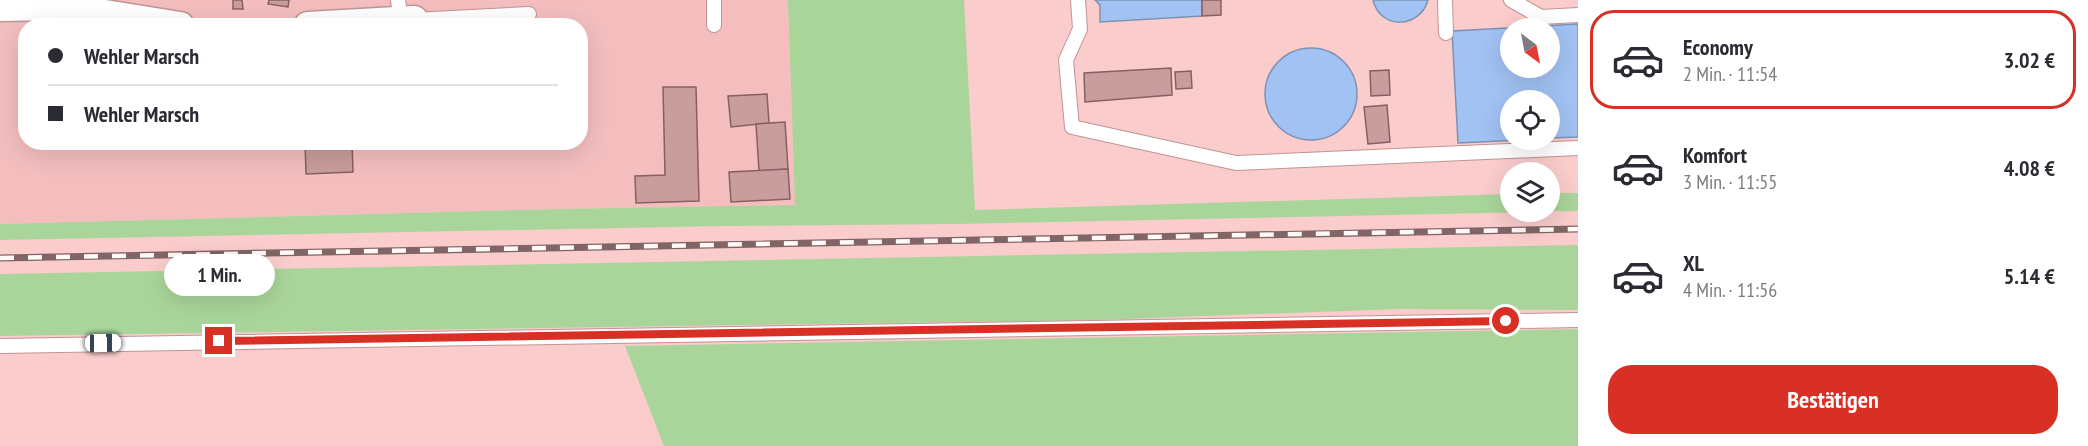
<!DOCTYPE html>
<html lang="de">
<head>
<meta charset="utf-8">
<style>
	:root { --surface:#fff; --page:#f2f2f3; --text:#2b2b33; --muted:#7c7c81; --line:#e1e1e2; --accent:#d93025 }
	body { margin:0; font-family:"PT Sans Narrow",sans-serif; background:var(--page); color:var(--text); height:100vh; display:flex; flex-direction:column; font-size:22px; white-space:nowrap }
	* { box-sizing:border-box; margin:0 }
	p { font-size:20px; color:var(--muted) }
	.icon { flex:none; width:33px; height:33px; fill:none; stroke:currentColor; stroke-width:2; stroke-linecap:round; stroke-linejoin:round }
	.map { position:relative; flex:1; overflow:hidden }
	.drawer { display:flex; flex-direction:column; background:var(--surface); width:510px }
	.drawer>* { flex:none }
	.hud { position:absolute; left:18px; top:18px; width:570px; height:132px; border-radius:24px; box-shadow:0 6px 24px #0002; display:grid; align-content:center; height:132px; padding:0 30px; background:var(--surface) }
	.needle { width:39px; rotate:148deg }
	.controls { position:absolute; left:1500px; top:18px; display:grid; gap:12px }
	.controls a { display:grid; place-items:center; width:60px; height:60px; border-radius:50%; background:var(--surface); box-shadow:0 6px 24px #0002; font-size:30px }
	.end { position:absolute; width:27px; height:27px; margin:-14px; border:8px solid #d93025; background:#fff; box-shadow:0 0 0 3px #fff }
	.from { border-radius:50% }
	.bubble { position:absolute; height:42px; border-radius:21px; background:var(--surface); box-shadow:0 6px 24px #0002; font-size:20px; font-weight:600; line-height:42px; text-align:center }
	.car { position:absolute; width:18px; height:36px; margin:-18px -9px; border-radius:8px; box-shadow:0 0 4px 2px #0007; background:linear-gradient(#fff 24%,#345 0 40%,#fff 0 76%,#345 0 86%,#fff 0) }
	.hud b { display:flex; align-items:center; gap:21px; height:57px; font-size:22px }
	.hud b+b { border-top:2px solid var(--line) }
	.hud i { width:15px; height:15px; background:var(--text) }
	ul { padding:10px 0 0; list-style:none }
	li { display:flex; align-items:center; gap:18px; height:99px; margin:0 12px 9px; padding:0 18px; border:3px solid transparent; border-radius:24px }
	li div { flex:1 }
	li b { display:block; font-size:22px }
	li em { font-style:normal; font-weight:600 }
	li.active { border-color:var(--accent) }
	li>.icon { width:54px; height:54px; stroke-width:1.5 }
	.primary-button { display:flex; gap:12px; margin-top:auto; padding:12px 30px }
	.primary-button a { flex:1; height:69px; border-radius:24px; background:var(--accent); color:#fff; font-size:24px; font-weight:600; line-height:69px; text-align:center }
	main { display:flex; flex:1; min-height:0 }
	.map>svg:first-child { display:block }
	.built { fill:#f4bebf; fill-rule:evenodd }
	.green { fill:#a9d59a }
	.water { fill:#a1c2f3; stroke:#7f91b3; stroke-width:1.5; fill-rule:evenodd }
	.building { fill:#c99d9d; stroke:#885f60; stroke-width:1.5 }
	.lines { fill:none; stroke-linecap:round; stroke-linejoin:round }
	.service-casing { stroke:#c09495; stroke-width:16 }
	.minor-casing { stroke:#c09495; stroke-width:31 }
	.service { stroke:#fff; stroke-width:14 }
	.minor { stroke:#fff; stroke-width:28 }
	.rail-casing { stroke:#816565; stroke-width:7 }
	.rail { stroke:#fef9f9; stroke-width:4.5; stroke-dasharray:14; stroke-linecap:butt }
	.route { stroke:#d93025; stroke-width:8 }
</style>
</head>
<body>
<main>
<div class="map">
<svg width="1578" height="446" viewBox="0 0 1578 446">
	<rect width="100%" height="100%" fill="#facccc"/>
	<!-- built -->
	<path class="built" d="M0 0H788L795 205 559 209 0 224ZM26 26H580V142H26Z"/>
	<!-- green -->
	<g class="green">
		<path d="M788 0H964L975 210 1510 194V212H1541L955 224 722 226 0 240V224L559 209 795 205Z"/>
		<rect x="1550" y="193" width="28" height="18"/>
		<path d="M1578 245V310L1400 309 1095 320 0 336V274Z"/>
		<path d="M1578 329V446H664L625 346Z"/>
	</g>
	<!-- water -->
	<g class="water">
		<path d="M1095 0H1202V16L1100 22V5Z"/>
		<path d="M1373 0H1428C1420 29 1380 30 1373 0Z"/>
		<path d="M1578 24V137L1550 138V100H1510V140H1521L1458 143 1452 31ZM1510 28H1550V68H1510Z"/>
		<circle cx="1311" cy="94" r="46"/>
	</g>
	<!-- building -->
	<g class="building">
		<path d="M233 0H242L243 9H233Z"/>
		<path d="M269 0H289L288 7 268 4Z"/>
		<path d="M1202 0H1221V15L1202 16Z"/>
		<path d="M1171 68 1172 95 1085 102 1084 73Z"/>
		<path d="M1389 70 1390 95 1371 96 1370 71Z"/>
		<path d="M1191 71 1192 88 1176 89 1175 72Z"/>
		<path d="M663 87H696L699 201 636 203 635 176 665 175Z"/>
		<path d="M767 94 769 123 731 127 728 96Z"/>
		<path d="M1387 105 1390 142 1368 144 1364 107Z"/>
		<path d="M785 122 788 169 759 171 756 124Z"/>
		<path d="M305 142H352L353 172 306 174Z"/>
		<path d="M788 169 790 199 731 202 729 172Z"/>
	</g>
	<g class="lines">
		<!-- service casing -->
		<g class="service-casing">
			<g id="service">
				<path d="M398 0 401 22"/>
				<path d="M714 0V25"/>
				<path d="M1078 0 1080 29 1066 60 1072 127 1236 163 1578 148"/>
				<path d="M1445 0 1446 33"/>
				<path d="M1511 0 1541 17 1578 15"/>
				<path d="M414 20 529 14"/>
				<path d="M0 346 1578 320"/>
			</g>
		</g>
		<!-- minor casing -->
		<g class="minor-casing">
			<g id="minor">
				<path d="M0 7 54 6 180 26"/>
				<path d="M308 26 414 20"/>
			</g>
		</g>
		<!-- service -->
		<use href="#service" class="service"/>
		<!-- minor -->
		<use href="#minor" class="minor"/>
		<!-- rail casing -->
		<g class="rail-casing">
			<path id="rail" d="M0 258 1578 229"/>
		</g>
		<!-- rail -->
		<use href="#rail" class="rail"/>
	</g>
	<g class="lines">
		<!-- route -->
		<path class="route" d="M219 341 1506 321"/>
	</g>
</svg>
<div class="controls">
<a><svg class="needle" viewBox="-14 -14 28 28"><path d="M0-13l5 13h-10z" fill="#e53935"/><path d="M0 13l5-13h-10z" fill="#7c7c81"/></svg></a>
<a><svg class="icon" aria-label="locate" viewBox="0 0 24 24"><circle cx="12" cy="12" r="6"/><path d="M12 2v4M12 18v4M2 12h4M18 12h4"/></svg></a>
<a><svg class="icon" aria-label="layers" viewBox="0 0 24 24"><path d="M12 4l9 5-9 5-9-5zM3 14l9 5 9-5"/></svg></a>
</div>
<i class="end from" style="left:1506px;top:321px"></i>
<i class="end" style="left:219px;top:341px"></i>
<div class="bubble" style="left:164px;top:254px;width:111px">1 Min.</div>
<i class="car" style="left:103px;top:343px;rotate:89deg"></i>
<div class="hud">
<b><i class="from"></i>Wehler Marsch</b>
<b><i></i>Wehler Marsch</b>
</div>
</div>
<section class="drawer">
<ul>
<li class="active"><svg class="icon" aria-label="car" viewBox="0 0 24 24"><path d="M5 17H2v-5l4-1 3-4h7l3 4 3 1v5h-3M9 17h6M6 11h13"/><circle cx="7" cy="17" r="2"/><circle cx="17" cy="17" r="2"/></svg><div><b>Economy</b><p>2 Min. · 11:54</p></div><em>3.02 €</em></li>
<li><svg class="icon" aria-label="car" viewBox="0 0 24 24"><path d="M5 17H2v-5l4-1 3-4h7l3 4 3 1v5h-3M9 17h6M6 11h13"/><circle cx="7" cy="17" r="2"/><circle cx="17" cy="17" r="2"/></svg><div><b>Komfort</b><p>3 Min. · 11:55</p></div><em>4.08 €</em></li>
<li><svg class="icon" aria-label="car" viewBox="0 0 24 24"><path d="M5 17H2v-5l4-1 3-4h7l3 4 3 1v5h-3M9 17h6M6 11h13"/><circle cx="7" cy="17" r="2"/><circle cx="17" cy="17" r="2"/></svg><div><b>XL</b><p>4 Min. · 11:56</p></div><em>5.14 €</em></li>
</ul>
<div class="primary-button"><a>Bestätigen</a></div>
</section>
</main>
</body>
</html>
